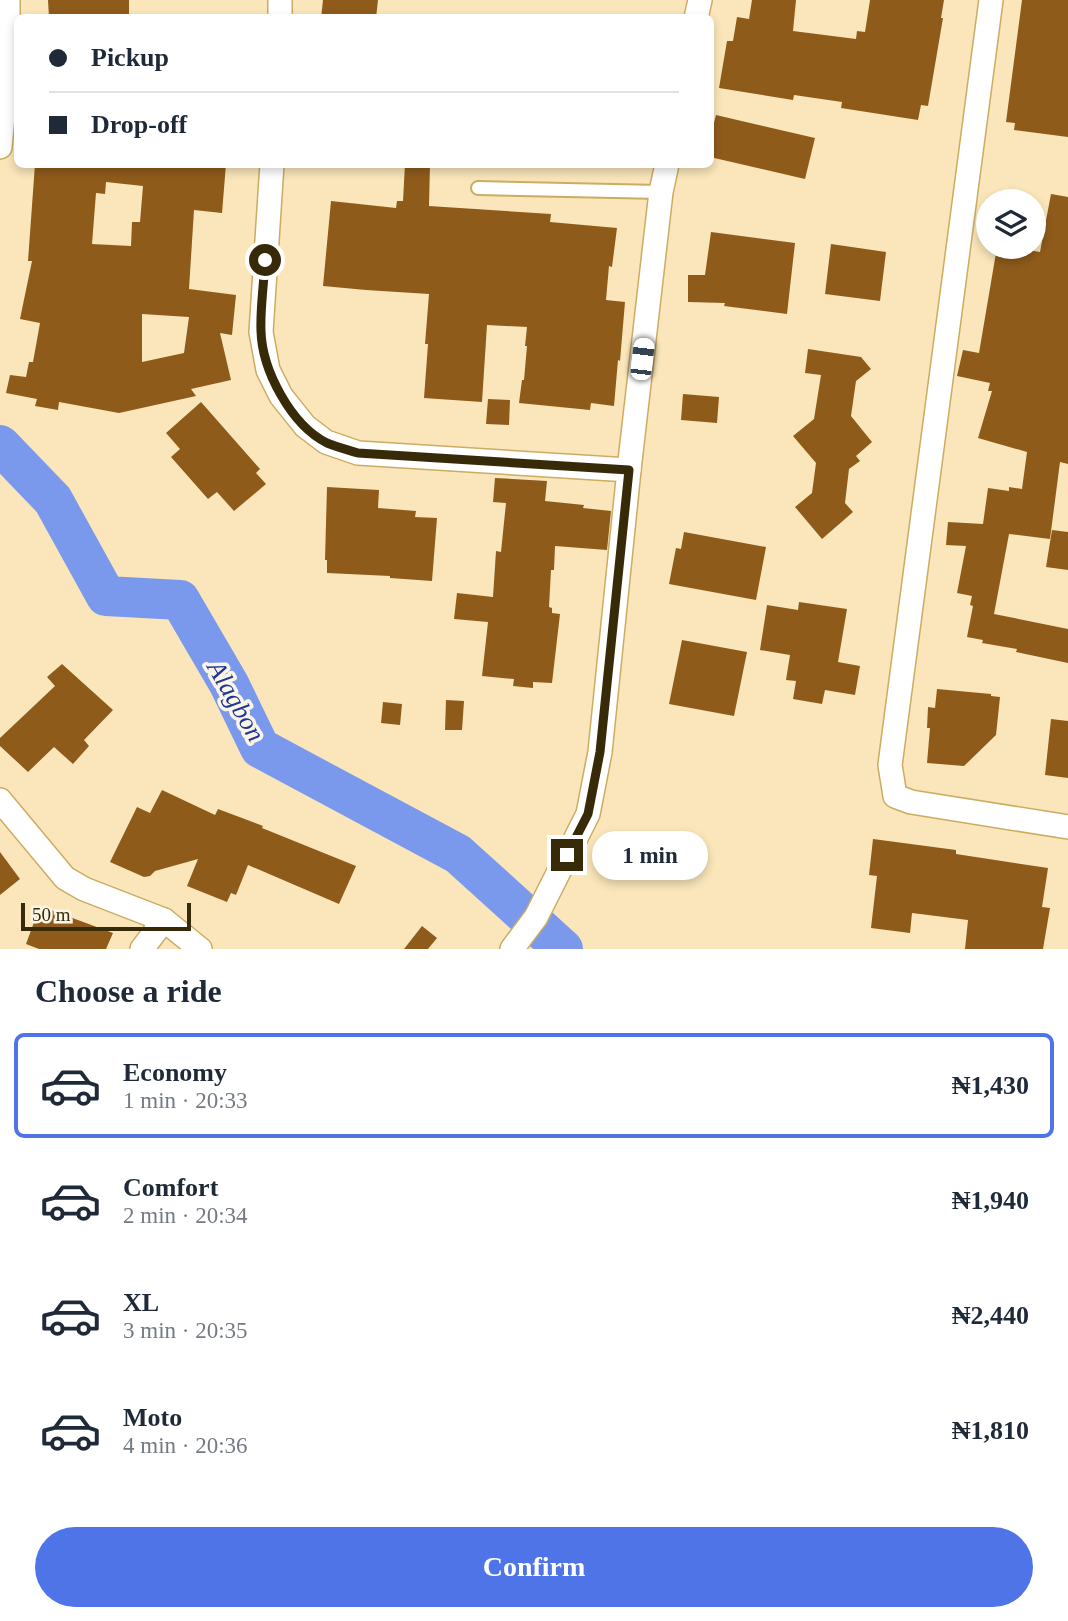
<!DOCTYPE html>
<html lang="en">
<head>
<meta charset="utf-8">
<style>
	:root { --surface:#fff; --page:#f2f2f3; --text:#1f2937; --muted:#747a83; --line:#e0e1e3; --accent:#4e74e8 }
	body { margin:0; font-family:Georgia,serif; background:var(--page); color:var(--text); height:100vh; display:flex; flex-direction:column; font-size:26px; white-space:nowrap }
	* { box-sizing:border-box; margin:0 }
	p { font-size:23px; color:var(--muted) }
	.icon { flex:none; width:38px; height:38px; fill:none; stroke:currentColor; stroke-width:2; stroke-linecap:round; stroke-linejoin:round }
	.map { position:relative; height:949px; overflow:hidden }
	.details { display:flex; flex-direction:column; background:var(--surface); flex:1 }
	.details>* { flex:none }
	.banner { position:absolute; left:14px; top:14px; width:700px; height:154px; border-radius:10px; box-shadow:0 4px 10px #0003; display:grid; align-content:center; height:154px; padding:0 35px; background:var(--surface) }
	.tools { position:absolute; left:976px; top:189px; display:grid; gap:14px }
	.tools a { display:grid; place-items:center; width:70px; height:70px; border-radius:50%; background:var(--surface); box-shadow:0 4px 10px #0003; font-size:35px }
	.scale { position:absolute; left:21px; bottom:18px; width:170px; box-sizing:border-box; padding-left:7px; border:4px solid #362a09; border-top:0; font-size:19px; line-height:24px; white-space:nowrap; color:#362a09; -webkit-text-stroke:5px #fbf5e6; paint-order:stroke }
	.end { position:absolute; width:32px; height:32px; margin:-16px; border:9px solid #362a09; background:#fff; box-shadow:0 0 0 4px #fff }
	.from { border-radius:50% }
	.bubble { position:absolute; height:49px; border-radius:24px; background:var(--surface); box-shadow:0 4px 10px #0003; font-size:23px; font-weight:700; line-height:49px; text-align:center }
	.car { position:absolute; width:21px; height:42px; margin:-21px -10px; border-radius:9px; box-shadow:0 0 5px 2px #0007; background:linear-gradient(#fff 24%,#345 0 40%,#fff 0 76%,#345 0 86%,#fff 0) }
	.banner b { display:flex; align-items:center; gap:24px; height:66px; font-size:26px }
	.banner b+b { border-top:2px solid var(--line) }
	.banner i { width:18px; height:18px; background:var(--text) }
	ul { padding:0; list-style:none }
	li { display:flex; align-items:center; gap:21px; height:105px; margin:0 14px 10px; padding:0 21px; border:4px solid transparent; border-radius:10px }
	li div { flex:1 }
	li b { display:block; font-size:26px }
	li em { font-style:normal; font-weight:700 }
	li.selected { border-color:var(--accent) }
	li>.icon { width:63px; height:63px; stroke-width:1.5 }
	h2 { padding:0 35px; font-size:32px; line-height:84px }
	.button { display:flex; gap:14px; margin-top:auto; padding:14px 35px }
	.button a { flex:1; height:80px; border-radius:42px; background:var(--accent); color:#fff; font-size:28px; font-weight:700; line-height:80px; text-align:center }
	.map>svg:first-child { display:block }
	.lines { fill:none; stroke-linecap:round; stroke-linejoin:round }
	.river { stroke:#7a99ec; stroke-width:40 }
	.building { fill:#8f5b1b; fill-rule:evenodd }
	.service-casing { stroke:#cbac61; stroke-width:16 }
	.minor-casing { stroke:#cbac61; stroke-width:26 }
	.service { stroke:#fff; stroke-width:12 }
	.minor { stroke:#fff; stroke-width:23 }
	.route { stroke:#362a09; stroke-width:9 }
	.labels { text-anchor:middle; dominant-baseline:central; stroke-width:7; stroke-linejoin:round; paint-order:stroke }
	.water-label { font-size:26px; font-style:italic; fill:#1e3694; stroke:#fbf5e6 }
</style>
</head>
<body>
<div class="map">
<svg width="1068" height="949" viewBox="0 0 1068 949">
	<rect width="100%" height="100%" fill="#fae6ba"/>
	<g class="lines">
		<!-- river -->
		<path class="river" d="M0 445 53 500 106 596 180 600 229 684 260 748 458 854 563 949"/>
	</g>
	<!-- building -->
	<g class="building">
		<path d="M48 0H129V18H49Z"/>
		<path d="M323 0H378L376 18H321Z"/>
		<path d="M752 0H796L793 31 856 39 857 31 865 32 870 0H944L941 18H943L928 106 921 105 918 120 841 108 842 102 794 95 793 100 719 88 727 41H733L737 17 749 19Z"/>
		<path d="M1022 0H1068V137L1014 130 1015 123 1006 122Z"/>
		<path d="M716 115 815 138 805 179 710 157V138Z"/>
		<path d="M35 164H226L222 213 194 210 189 289 236 295 232 335 220 333 231 380 191 389 196 396 119 413 59 402 58 410 35 406 37 399 6 393 10 375 26 377 29 362H33L40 323 20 319 32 261H28ZM106 182 143 186 140 222H132L131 246 92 244 96 193 105 194ZM142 314 189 317 184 353 142 362Z"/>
		<path d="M405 164H430L429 206 551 214 550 222 617 228 612 267 609 266 606 300 625 302 620 361 618 360 614 406 591 403 590 410 519 403 522 380H524L527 346H525L527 327 487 325 482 402 424 398 428 344H425L429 294 366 290 323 286 331 201 396 208 397 201H403Z"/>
		<path d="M1051 194 1068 197V464L1060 462 1050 539 1009 534 994 614 1068 629V663L1016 652 1017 649 982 643 983 640 967 637 973 606 970 605 972 596 957 593 966 546 946 545 948 522 983 524 988 488 1009 491V487L1022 489 1027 452 978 438 992 391H988L990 383 957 376 963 350 979 353 997 247H1009L1040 252Z"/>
		<path d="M711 232 795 243 787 314 724 306 725 303 688 302V275H705Z"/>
		<path d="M831 244 886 252 880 301 825 294Z"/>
		<path d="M808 349 861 357 871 369 856 381 851 416 872 442 856 456 860 461 849 469 845 503 853 512 822 539 795 507 812 493 816 463 793 436 814 419 821 375 805 373Z"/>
		<path d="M683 394 719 397 717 423 681 420Z"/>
		<path d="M488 399 510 400 509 425 486 424Z"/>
		<path d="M201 402 260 469 256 473 266 484 234 511 217 492 208 499 171 457 180 449 166 433Z"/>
		<path d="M495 478 547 481 545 501 584 505 583 508 611 511 607 550 555 546 554 570H551L549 607 552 608V613L560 614 552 683 533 682V688L513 686 514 679 482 676 488 622 454 619 457 593 493 597 496 551 501 552 506 503 493 502Z"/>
		<path d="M327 487 379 490 378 508 416 511 415 517 437 518 432 581 390 578V576L327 573V560H325Z"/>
		<path d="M1052 530 1068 532V570L1046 567Z"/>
		<path d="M684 532 766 547 756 600 669 584 676 548 681 549Z"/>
		<path d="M799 602 847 609 838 662 860 666 855 695 825 690 822 704 793 699 796 681 786 680 790 655 760 650 767 605 798 610Z"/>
		<path d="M682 640 747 652 734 716 669 704Z"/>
		<path d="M62 664 113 710 84 740 89 746 73 764 54 747 28 772 0 746V738L55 686 47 677Z"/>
		<path d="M937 689 991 694V696L1000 697 996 735 964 766 927 763 930 728H927L928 707 935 708Z"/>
		<path d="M446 700 464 701 462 730H445Z"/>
		<path d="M383 702 402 704 400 725 381 723Z"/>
		<path d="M1051 719 1068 721V778L1045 775Z"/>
		<path d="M162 790 215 815 218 809 263 826 262 828 356 866 339 904 248 865 236 895 231 893 227 902 187 886 198 859 155 871 150 876 144 877 110 862 137 807 150 813Z"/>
		<path d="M873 839 956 850V854L1048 868 1042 907 1050 908 1043 949H965L968 920 912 913 910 933 871 928 877 876 869 875Z"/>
		<path d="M0 852 20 879 0 895Z"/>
		<path d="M40 906 113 933 106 949H39L26 944Z"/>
		<path d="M422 926 437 938 428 949H404Z"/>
	</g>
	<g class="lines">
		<!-- service casing -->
		<g class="service-casing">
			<path id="service" d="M478 188 661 192"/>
		</g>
		<!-- minor casing -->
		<g class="minor-casing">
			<g id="minor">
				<path d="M991 0 890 765 895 796 911 802 1068 827"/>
				<path d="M280 18V0"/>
				<path d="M696 18 700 0"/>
				<path d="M0 147 8 64V0"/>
				<path d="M272 164 261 332 268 370 281 396 305 426 326 442 358 453 629 470"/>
				<path d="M0 800 65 878 84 889 164 920 200 949"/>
				<path d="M142 949 164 920"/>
				<path d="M512 949 536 917 588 814 600 752 629 470 661 192 667 164"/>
			</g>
		</g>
		<!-- service -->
		<use href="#service" class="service"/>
		<!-- minor -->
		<use href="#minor" class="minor"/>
	</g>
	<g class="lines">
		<!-- route -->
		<path class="route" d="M265 260C264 284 260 308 261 331 262 370 291 425 327 443 337 447 348 450 358 453L629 470 600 752 588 814 567 855"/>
	</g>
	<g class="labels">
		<!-- water labels -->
		<g class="water-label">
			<text transform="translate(236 701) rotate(60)">Alagbon</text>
		</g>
	</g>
</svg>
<div class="tools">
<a><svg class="icon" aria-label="layers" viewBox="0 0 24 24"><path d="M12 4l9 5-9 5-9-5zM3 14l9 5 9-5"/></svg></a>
</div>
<div class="scale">50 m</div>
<i class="end from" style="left:265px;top:260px"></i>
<i class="end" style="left:567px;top:855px"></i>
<div class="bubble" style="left:592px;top:831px;width:116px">1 min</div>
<i class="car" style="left:642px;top:359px;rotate:7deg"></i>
<div class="banner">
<b><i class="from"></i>Pickup</b>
<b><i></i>Drop-off</b>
</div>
</div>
<section class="details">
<h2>Choose a ride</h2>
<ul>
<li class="selected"><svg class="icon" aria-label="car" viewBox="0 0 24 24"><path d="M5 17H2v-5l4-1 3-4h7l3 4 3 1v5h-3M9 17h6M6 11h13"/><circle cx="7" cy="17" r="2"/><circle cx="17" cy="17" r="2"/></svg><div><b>Economy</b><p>1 min · 20:33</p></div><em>₦1,430</em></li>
<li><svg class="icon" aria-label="car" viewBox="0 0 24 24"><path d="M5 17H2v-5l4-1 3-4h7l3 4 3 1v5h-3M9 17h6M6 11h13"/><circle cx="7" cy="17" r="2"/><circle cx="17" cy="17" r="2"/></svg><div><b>Comfort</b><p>2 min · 20:34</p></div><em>₦1,940</em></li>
<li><svg class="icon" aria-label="car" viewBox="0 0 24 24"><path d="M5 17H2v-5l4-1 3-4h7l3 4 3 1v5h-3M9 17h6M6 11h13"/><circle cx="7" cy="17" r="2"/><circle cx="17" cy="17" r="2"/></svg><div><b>XL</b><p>3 min · 20:35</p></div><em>₦2,440</em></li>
<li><svg class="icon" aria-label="car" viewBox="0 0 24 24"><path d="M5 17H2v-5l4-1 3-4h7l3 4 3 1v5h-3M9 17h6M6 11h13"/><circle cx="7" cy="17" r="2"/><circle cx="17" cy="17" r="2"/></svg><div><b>Moto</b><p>4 min · 20:36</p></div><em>₦1,810</em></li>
</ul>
<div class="button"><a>Confirm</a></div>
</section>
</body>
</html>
